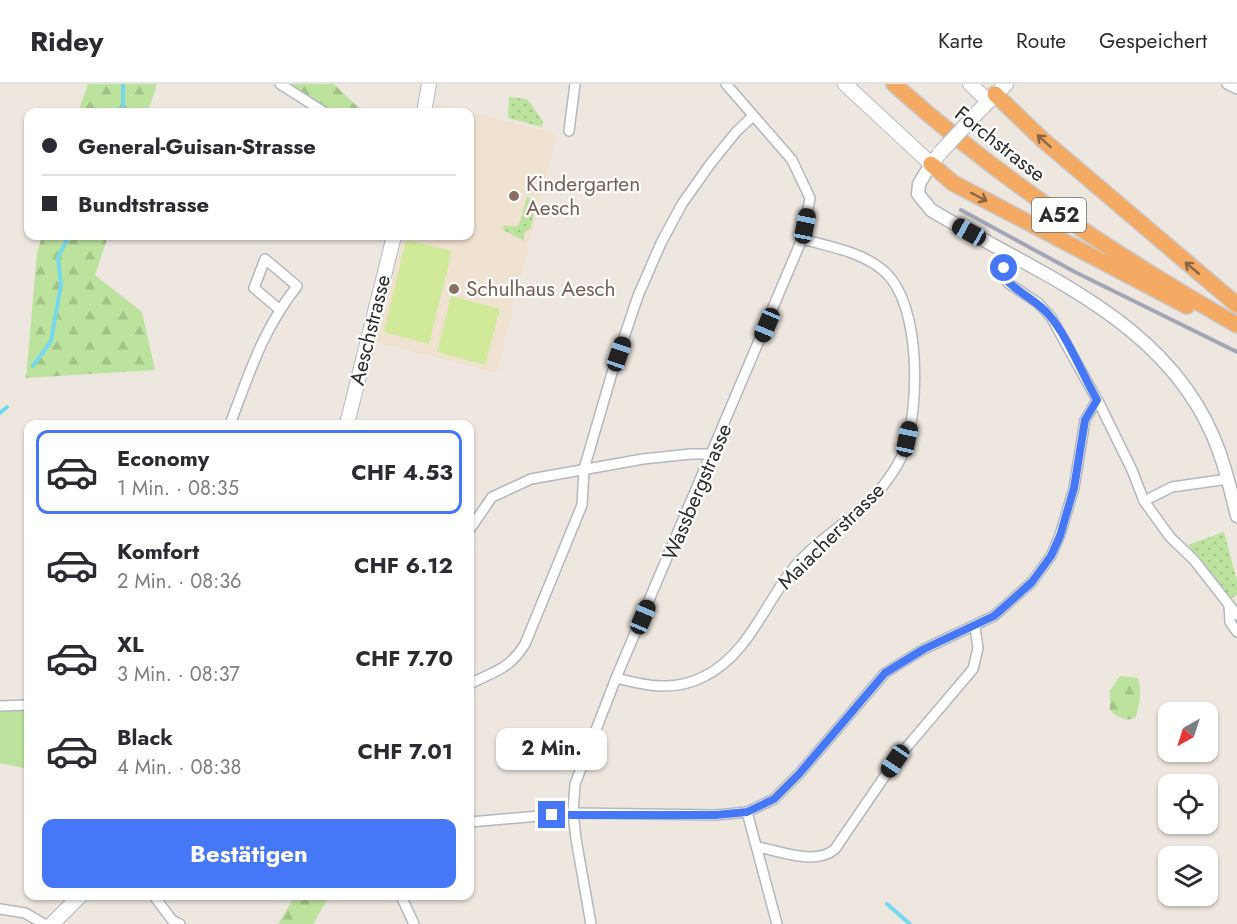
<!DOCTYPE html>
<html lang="de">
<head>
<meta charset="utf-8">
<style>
	:root { --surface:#fff; --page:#f7f7f7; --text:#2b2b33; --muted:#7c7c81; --line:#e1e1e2; --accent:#4577f6 }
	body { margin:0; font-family:Jost,sans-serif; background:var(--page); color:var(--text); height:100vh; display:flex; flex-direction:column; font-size:22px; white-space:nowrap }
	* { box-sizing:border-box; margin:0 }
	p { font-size:20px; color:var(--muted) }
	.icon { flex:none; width:33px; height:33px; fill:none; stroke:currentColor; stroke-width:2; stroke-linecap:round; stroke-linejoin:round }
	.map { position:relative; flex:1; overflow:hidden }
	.side { position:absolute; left:24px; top:336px; width:450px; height:480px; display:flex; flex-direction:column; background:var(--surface); border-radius:12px; box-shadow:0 2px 4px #0004 }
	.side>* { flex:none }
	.guide { position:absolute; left:24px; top:24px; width:450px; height:132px; border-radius:12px; box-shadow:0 2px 4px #0004; display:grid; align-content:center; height:132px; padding:0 18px; background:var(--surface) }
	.needle { width:39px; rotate:219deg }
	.fabs { position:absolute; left:1158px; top:618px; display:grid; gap:12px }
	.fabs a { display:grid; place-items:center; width:60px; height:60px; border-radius:12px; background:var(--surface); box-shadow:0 2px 4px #0004; font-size:30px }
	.end { position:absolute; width:27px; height:27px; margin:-14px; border:8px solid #4577f6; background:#fff; box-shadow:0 0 0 3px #fff }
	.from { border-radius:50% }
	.bubble { position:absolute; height:42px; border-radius:12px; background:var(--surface); box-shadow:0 2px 4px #0004; font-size:20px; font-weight:700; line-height:42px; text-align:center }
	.car { position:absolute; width:18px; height:36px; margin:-18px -9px; border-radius:8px; box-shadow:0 0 4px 2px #0007; background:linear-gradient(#222 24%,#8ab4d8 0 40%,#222 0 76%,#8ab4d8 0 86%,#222 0) }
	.guide b { display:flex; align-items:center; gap:21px; height:57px; font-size:22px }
	.guide b+b { border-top:2px solid var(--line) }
	.guide i { width:15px; height:15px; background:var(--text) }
	ul { padding:10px 0 0; list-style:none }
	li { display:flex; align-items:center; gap:18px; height:84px; margin:0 12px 9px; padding:0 6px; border:3px solid transparent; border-radius:12px }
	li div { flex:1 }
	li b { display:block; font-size:22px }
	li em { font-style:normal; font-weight:700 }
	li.current { border-color:var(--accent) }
	li>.icon { width:54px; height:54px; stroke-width:1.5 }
	.primary-button { display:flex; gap:12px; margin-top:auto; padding:12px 18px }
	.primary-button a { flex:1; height:69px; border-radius:12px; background:var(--accent); color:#fff; font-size:24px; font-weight:700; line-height:69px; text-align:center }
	header { display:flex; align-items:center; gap:36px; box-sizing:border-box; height:84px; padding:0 30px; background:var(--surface); border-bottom:2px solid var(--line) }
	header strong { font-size:28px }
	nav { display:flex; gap:33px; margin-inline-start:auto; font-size:21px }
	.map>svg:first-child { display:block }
	.education { fill:#efe2d0 }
	.grass { fill:#bce39e }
	.forest { fill:url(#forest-firs) }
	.park { fill:url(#park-dots) }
	.pitch { fill:#d0ea9a }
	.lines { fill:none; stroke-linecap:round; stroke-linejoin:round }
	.stream { stroke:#76d8ed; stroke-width:4 }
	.minor-casing { stroke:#b3b7c0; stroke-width:12 }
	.tertiary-casing { stroke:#b3b7c0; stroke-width:15 }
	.secondary-casing { stroke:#b3b7c0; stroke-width:16 }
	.trunk-casing { stroke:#c8c8c8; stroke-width:18 }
	.minor { stroke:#fff; stroke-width:9 }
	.tertiary { stroke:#fff; stroke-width:12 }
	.secondary { stroke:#fff; stroke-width:14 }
	.trunk { stroke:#f4aa62; stroke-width:15 }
	.rail { stroke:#a2a7b7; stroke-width:4 }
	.secondary-bridge-casing { stroke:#b3b7c0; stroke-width:16; stroke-linecap:butt }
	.secondary-bridge { stroke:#fff; stroke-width:14 }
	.oneway { stroke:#876545 }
	.route { stroke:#4577f6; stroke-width:8 }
	.education-dot { fill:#8d6e63; stroke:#fff; stroke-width:2 }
	.labels { text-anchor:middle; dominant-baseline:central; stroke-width:4.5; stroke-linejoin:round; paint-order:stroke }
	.shield { fill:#fff; stroke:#6c6c6c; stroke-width:1.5 }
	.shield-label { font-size:20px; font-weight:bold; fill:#2d2d2d }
	.street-label { font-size:21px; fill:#2d2d2d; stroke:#fff }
	.education-label { font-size:21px; fill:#785e54; stroke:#fff; text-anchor:start }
</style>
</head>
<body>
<header>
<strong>Ridey</strong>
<nav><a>Karte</a><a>Route</a><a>Gespeichert</a></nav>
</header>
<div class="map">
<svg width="1237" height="840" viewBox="0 0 1237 840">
	<defs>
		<pattern id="forest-firs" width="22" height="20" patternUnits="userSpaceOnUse" patternTransform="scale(1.5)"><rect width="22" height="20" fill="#bce39e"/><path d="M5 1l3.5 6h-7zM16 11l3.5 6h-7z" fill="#a2c388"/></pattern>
		<pattern id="park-dots" width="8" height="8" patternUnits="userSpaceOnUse" patternTransform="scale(1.5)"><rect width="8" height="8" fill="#bce39e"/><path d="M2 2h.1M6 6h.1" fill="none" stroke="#a2c388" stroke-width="1.8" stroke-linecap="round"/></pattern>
	</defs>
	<rect width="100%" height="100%" fill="#eee7e0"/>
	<!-- education -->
	<path class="education" d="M436 19 557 50 497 289 376 258 403 152H470V28H434Z"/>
	<!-- grass -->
	<path class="grass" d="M28 623V685L0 679V627Z"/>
	<!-- forest -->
	<g class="forest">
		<path d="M88 0H157L148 28H78Z"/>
		<path d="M284 0H334L363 28H328Z"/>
		<path d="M42 152H108L95 191 142 228 155 286 26 294 37 169Z"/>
		<path d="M1120 592 1138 594C1142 606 1140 622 1135 634 1125 638 1117 633 1110 626V606Z"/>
		<path d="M295 812H329L313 840H278Z"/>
	</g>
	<!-- park -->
	<g class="park">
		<path d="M509 13 527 15 543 37 542 43 508 34Z"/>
		<path d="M527 113 536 116 531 144 524 149V157L503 146 504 141 516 143 520 138Z"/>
		<path d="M1224 448 1237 497V511L1231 514 1188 461Z"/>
	</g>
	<!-- pitch -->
	<g class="pitch">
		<path d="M406 156 452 167 429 260 384 248Z"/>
		<path d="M451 212 500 225 485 281 437 268Z"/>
	</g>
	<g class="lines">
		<!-- stream -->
		<g class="stream">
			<path d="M123 0V28"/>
			<path d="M33 282 51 257 61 201 58 173 69 152"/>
			<path d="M0 329 7 323"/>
			<path d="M887 820 910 840"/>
		</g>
		<!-- minor casing -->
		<g class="minor-casing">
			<g id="minor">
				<path d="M280 0 324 28"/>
				<path d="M1227 0 1237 5"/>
				<path d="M569 47 575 0"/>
				<path d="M1010 171 1003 192 1008 199 1038 219 1051 233 1100 321 1132 386 1144 417 1170 453 1194 476 1237 531"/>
				<path d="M230 340C250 288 262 247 297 202L265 175 254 204 279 225"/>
				<path d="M1144 417 1172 403 1228 395"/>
				<path d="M470 445 492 413 531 395 643 375 691 370H713"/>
				<path d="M1229 521 1230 538 1237 548"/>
				<path d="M616 594C647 602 675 608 705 592 749 570 765 518 796 481 823 449 864 431 888 395 894 387 900 377 904 367 920 324 921 222 886 189 864 168 831 163 802 155"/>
				<path d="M470 600C494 587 509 586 525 560L582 421 584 385 612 289 638 212 661 159 682 120 711 79 736 48 753 32"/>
				<path d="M0 622 28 621"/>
				<path d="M747 728 777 840"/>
				<path d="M470 738 573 729 716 731 747 728 774 715 799 690 885 589 924 565 994 532 1032 498 1051 472 1060 451 1074 404 1085 336 1097 316"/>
				<path d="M758 763C780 767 816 782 835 765L895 677 973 585 978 564 975 543"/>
				<path d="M154 812 172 836 180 840"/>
				<path d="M401 812 414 840"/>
				<path d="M0 825 25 829 44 840"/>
				<path d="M591 840 576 755 573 729 575 700 616 594 802 155 810 114 792 76 726 0"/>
			</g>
		</g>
		<!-- tertiary casing -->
		<g class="tertiary-casing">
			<path id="tertiary" d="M931 80 919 100 918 110 931 126C1040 192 1175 238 1220 370 1227 390 1232 411 1237 432"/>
		</g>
		<!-- secondary casing -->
		<g class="secondary-casing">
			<g id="secondary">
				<path d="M845 0 931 80 937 73"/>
				<path d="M970 0 988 17"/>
				<path d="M424 28 429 0"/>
				<path d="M977 29 1006 0"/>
				<path d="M347 340 394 152"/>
				<path d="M52 840 80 812"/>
			</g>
		</g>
		<!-- trunk casing -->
		<g class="trunk-casing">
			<g id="trunk">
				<path d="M894 0C999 95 1115 171 1237 241"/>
				<path d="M995 10 1043 56 1237 221"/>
				<path d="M931 80 953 99 1187 222"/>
			</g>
		</g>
		<!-- minor -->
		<use href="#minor" class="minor"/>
		<!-- tertiary -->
		<use href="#tertiary" class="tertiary"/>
		<!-- secondary -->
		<use href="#secondary" class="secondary"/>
		<!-- trunk -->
		<use href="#trunk" class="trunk"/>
		<!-- rail -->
		<path class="rail" d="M961 126 1075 188 1237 268"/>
		<!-- secondary-bridge casing -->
		<g class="secondary-bridge-casing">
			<path id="secondary-bridge" d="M940 69 977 29"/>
		</g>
		<!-- secondary-bridge -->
		<use href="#secondary-bridge" class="secondary-bridge"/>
	</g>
	<!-- one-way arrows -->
	<defs><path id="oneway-shaft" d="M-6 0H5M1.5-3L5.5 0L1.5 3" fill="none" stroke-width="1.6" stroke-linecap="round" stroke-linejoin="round" transform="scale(1.5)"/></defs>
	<g class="oneway">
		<use href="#oneway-shaft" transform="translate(1044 57) rotate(-138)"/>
		<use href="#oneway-shaft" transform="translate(979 113) rotate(28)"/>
		<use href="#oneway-shaft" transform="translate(1192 184) rotate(-140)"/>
	</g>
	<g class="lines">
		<!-- route -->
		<path class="route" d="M552 731H716L747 728 774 715 799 690 885 589 924 565 994 532 1032 498 1051 472 1060 452 1074 404 1085 336 1097 316C1082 290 1068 253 1049 231 1036 215 1015 208 1003 192L1004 184"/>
	</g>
	<!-- markers -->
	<g class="education-dot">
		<circle cx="514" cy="112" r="6"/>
		<circle cx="454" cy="205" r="6"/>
	</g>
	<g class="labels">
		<!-- shield labels -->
		<rect class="shield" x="1032" y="114" width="54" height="34" rx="4.5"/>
		<g class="shield-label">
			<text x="1059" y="131">A52</text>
		</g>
		<!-- street labels -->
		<g class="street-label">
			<text transform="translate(1000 60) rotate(38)">Forchstrasse</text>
			<text transform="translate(370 246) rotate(-76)">Aeschstrasse</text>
			<text transform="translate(697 408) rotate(-67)">Wassbergstrasse</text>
			<text transform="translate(831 452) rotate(-45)">Maiacherstrasse</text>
		</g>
		<!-- education labels -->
		<g class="education-label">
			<text x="526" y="100">Kindergarten<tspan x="526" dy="24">Aesch</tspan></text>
			<text x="466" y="205">Schulhaus Aesch</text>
		</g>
	</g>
</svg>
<div class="fabs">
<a><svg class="needle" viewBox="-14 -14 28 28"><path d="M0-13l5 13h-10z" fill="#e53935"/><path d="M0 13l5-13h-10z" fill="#7c7c81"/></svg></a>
<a><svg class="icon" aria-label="locate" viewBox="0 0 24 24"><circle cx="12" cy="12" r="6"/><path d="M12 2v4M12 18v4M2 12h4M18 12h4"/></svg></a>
<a><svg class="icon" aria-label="layers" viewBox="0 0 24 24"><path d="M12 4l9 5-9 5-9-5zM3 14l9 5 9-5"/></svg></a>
</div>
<i class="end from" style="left:1004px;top:184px"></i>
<i class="end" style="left:552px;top:731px"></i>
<div class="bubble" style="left:496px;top:644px;width:111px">2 Min.</div>
<i class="car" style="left:805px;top:142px;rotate:11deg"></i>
<i class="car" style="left:969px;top:148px;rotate:299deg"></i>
<i class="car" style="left:767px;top:241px;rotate:203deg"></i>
<i class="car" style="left:619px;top:270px;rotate:19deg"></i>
<i class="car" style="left:907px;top:355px;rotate:12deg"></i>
<i class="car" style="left:643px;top:533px;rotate:23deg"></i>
<i class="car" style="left:895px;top:677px;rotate:214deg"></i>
<div class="guide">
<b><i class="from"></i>General-Guisan-Strasse</b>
<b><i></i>Bundtstrasse</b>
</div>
<section class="side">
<ul>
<li class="current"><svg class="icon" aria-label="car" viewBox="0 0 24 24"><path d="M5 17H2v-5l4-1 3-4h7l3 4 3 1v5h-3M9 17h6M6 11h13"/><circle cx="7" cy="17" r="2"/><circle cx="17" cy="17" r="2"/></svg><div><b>Economy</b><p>1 Min. · 08:35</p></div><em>CHF 4.53</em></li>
<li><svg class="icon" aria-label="car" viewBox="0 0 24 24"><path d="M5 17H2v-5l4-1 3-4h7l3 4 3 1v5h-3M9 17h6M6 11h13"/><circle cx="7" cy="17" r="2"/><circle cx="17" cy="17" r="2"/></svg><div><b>Komfort</b><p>2 Min. · 08:36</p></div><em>CHF 6.12</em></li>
<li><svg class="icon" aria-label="car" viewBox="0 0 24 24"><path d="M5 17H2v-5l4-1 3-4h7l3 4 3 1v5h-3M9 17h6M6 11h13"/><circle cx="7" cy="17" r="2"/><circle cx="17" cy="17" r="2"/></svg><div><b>XL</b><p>3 Min. · 08:37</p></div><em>CHF 7.70</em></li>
<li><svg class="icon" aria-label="car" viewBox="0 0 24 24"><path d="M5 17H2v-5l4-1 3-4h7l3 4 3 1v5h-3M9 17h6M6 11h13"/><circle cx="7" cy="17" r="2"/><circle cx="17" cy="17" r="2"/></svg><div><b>Black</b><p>4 Min. · 08:38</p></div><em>CHF 7.01</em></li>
</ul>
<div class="primary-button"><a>Bestätigen</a></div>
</section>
</div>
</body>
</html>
